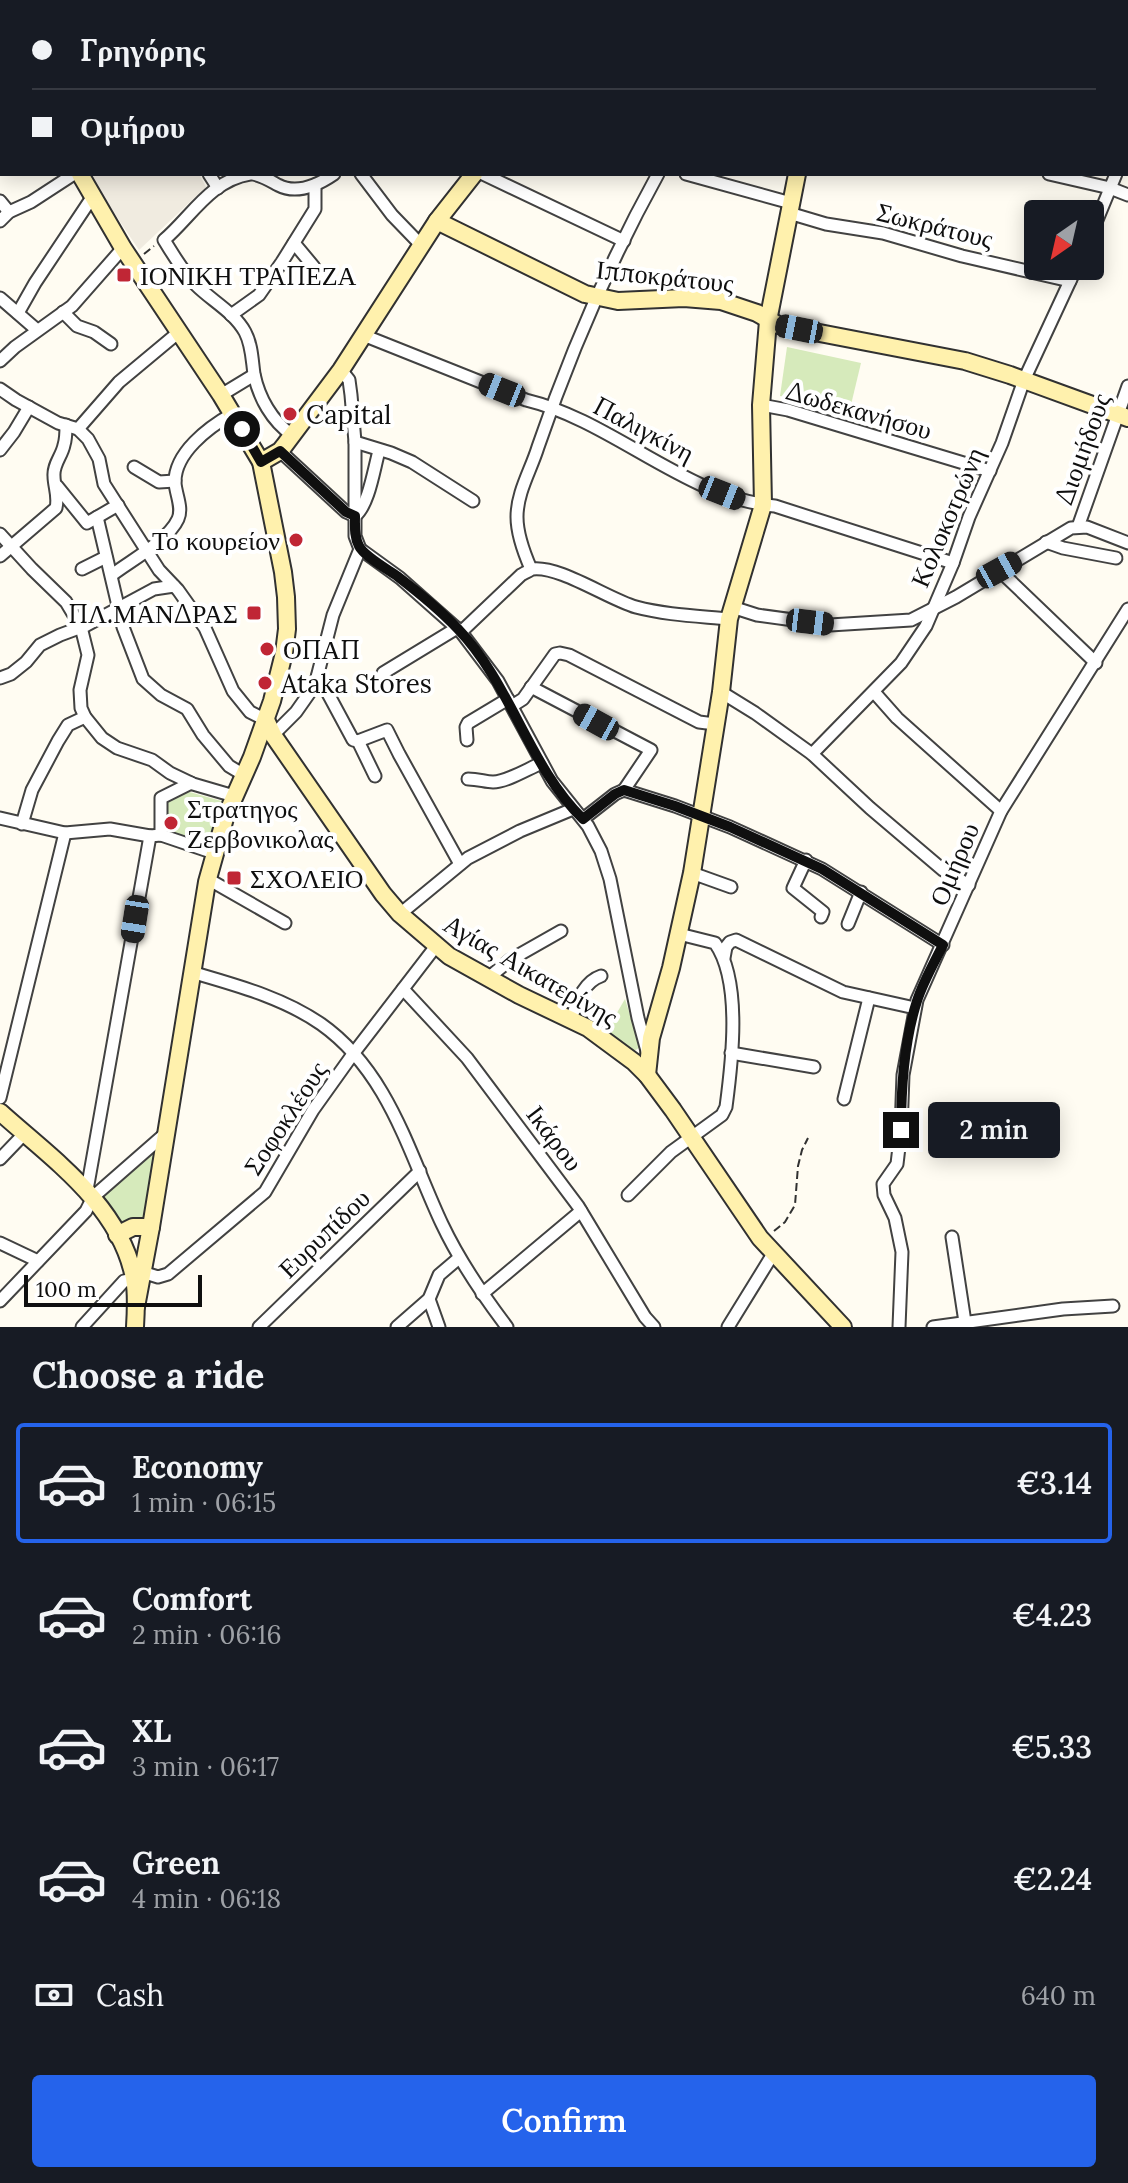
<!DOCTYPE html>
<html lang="en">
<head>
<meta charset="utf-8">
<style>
	:root { --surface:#171b24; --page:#242831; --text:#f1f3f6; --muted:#9ea1a6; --line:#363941; --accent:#2563eb }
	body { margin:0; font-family:Lora,serif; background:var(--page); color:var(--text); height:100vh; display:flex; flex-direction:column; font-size:30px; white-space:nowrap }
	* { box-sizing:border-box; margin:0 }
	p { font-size:26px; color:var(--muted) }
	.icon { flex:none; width:44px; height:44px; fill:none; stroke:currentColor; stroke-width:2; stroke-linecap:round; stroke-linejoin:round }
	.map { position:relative; height:1327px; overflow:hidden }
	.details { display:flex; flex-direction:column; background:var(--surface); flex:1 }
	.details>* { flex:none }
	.hud { position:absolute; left:0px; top:0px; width:1128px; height:176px; box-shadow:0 4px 20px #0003; display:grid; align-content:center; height:176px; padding:0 32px; background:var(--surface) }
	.needle { width:52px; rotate:214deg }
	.fabs { position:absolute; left:1024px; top:200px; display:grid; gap:16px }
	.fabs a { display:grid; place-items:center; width:80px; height:80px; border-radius:8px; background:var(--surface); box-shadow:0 4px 20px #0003; font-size:40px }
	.scale { position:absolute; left:24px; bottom:20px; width:178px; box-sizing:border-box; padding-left:8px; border:4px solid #0f0f0f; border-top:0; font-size:22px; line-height:28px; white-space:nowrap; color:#0f0f0f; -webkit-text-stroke:6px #fff; paint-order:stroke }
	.end { position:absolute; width:36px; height:36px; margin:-18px; border:10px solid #0f0f0f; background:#fff; box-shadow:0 0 0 4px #fff }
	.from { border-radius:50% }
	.bubble { position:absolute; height:56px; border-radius:8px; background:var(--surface); box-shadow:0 4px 20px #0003; font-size:26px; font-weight:600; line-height:56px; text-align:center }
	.car { position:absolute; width:24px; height:48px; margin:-24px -12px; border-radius:10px; box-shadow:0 0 6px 2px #0007; background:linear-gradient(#222 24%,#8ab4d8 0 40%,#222 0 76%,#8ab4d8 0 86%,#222 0) }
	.hud b { display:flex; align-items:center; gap:28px; height:76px; font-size:30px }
	.hud b+b { border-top:2px solid var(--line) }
	.hud i { width:20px; height:20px; background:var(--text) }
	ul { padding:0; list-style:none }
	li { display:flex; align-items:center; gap:24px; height:120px; margin:0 16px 12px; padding:0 16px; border:4px solid transparent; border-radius:8px }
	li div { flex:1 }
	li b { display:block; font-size:30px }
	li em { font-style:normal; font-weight:600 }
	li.active { border-color:var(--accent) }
	li>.icon { width:72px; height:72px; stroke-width:1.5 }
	h2 { padding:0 32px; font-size:36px; line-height:96px }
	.pay { display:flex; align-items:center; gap:20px; height:88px; padding:0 32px; font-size:30px }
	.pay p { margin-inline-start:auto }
	.primary-button { display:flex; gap:16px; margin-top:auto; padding:16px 32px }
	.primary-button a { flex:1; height:92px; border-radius:8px; background:var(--accent); color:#fff; font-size:32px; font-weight:600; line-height:92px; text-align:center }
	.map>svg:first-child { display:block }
	.green { fill:#d6eabb }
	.plaza { fill:#f0ebe0 }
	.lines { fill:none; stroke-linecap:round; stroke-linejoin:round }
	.street-casing { stroke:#424242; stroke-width:15 }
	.secondary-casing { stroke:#313131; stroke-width:20 }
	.path { stroke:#313131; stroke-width:2; stroke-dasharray:8 4; stroke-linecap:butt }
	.street { stroke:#fff; stroke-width:11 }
	.secondary { stroke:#fff1ad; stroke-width:16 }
	.route { stroke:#0f0f0f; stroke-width:10 }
	.poi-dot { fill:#c02635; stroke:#fff; stroke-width:3 }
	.labels { text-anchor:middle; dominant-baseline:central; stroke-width:8; stroke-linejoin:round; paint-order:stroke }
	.street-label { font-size:26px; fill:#0f0f0f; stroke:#fff }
	.poi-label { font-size:26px; fill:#0f0f0f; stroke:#fff; text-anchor:start }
</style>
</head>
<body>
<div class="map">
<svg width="1128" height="1327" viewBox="0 0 1128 1327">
	<rect width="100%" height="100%" fill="#fffcf2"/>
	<!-- green -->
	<g class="green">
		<path d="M787 347 861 363 849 413 780 396Z"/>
		<path d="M186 791 225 802 208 846 165 832 166 801Z"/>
		<path d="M625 999 640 1047 633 1052 607 1030Z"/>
		<path d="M160 1145 148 1220 117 1229 98 1199Z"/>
	</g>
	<!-- plaza -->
	<path class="plaza" d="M88 174H199L206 187 139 250Z"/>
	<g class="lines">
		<!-- street casing -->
		<g class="street-casing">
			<g id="street">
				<path d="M81 0 83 2"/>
				<path d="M175 0V2"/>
				<path d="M490 0 492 2"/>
				<path d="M728 0 732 2"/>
				<path d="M303 2 305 0"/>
				<path d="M351 2 352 0"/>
				<path d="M453 2 454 0"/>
				<path d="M1027 2 1028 0"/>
				<path d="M1126 31H1128"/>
				<path d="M1126 147 1128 142"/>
				<path d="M209 174 218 188"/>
				<path d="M250 174C211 180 191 217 164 240 174 256 183 272 196 285 212 301 234 312 245 332 252 345 252 360 254 374 259 398 272 421 292 435"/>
				<path d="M253 174C263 176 269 180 278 185 297 195 318 185 334 174"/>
				<path d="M361 174 392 215 421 245"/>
				<path d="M483 174 624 241"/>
				<path d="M686 174 791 203"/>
				<path d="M1049 174 1110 188 1128 195"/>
				<path d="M0 201 9 212"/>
				<path d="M789 213 826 224 883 233 962 256 1070 281"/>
				<path d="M0 221 9 212 31 202 74 174"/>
				<path d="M1090 237 1116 174"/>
				<path d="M294 243 314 267"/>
				<path d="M0 298 37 330"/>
				<path d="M63 312 77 326 94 332 111 344"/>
				<path d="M18 313 35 283 93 196"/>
				<path d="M231 315 259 295 282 262 315 209V185"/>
				<path d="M363 335 526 400C613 421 686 498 775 506L953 563"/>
				<path d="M0 361 15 347 72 306 123 248"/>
				<path d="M0 389 16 400 58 423 78 429 88 439 99 459 104 484 159 570 178 590 205 628 233 691 250 712 266 720"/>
				<path d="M221 395 254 375"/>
				<path d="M761 405 788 410 990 471"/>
				<path d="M78 429 119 382 179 332"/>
				<path d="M355 442 391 453 412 462 473 501"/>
				<path d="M0 450 14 432 29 407"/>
				<path d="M280 451 346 512 355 516C369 505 374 468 379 451"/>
				<path d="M134 467 159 482 175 481"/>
				<path d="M57 486 87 523 118 505"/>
				<path d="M97 517 123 627 143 679 161 695 187 709 203 735 229 766 244 775"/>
				<path d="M1078 527 1128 386"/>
				<path d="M0 534 32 569 66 602 81 627 88 655 80 690 81 708 85 717 102 738 117 748 152 760 170 773 193 784 234 796"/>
				<path d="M1046 542 1063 548 1116 558"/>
				<path d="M360 549 400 578 461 632 498 681 552 781 588 826 601 851 610 879 638 1018 647 1051"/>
				<path d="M0 556 56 508C59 496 54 487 54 476 53 464 62 456 64 445 66 439 66 431 66 425"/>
				<path d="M82 569 106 557"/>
				<path d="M531 569C524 553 517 535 517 517 517 492 531 470 538 447 570 353 610 261 658 174"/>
				<path d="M999 570 1096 663"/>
				<path d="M112 575C130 561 168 541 178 519 183 508 176 495 175 483 174 453 209 427 232 414"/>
				<path d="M732 607 757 615 830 625 911 620 956 597 1071 528 1087 527 1128 543"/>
				<path d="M461 632 521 575C522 574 531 570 532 569 559 565 608 599 636 607 666 615 698 616 729 619"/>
				<path d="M383 673 457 628"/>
				<path d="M318 675 353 740 358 741 387 730 399 754 460 864"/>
				<path d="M0 678 11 674 26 662 40 645 60 635 87 625 154 589 174 586"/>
				<path d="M531 687 651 750 624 790"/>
				<path d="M721 692 755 713 812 754 870 808 943 870 969 885"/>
				<path d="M874 692 897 718 1001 811"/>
				<path d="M512 706 523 699 555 654 560 653 569 655 699 722 715 724"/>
				<path d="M273 735 296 712 315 685 333 615 360 549 355 536V442L351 395 349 380 341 370"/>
				<path d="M467 740 466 727 468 723 508 699"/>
				<path d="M358 741 375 776"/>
				<path d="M812 754 901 663 926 626 953 563 969 517 1002 443 1024 380 1077 266"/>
				<path d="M468 779C479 779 485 782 493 782 507 782 529 768 542 763"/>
				<path d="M0 818 65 833 110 829 150 836 161 835 214 853"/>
				<path d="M583 819 615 794 624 790 675 806 730 827 822 869 943 945"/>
				<path d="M22 824 32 790 58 741 68 725 85 717"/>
				<path d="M161 835V798L191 783"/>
				<path d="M806 860 793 888 823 912 821 917"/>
				<path d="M692 873 731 887"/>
				<path d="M208 879 285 923"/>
				<path d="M400 914 468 858 520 831 573 809"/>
				<path d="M848 924 861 892"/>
				<path d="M724 958 726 947 730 942 736 940 843 992 915 1008"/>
				<path d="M191 972C235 985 282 997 321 1024 389 1072 409 1154 442 1224 460 1262 482 1294 507 1327"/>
				<path d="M487 979 510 960 561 931"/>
				<path d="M403 989 467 1058 578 1206 645 1317 654 1327"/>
				<path d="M571 1019C577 1003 583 982 601 976"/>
				<path d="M731 1053 814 1067"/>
				<path d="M0 1098 65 833"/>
				<path d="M844 1099 869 998"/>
				<path d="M0 1159 24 1134"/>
				<path d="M87 1190 150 836"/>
				<path d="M628 1195 671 1152 722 1115 726 1107C732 1062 742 981 715 943L679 934"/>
				<path d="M952 1237 965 1322"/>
				<path d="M0 1243 38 1261"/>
				<path d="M142 1272 158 1277 168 1274 265 1192 313 1110 353 1054 436 946"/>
				<path d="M482 1294 581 1211"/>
				<path d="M429 1299 439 1327"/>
				<path d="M0 1301 86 1211 93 1197 165 1134"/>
				<path d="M82 1327 124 1281 134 1279"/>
				<path d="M259 1327 420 1171"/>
				<path d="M397 1327 429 1299 439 1275 459 1258"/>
				<path d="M728 1327 773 1254"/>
				<path d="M899 1327 902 1252 895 1218 884 1195 883 1184 897 1164 901 1130 903 1075 917 1000 1001 811 1128 609"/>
				<path d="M933 1327 1063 1309 1113 1306"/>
			</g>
		</g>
		<!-- secondary casing -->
		<g class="secondary-casing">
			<g id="secondary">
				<path d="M649 2 651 0"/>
				<path d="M842 2 843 0"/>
				<path d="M0 44 2 47"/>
				<path d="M80 174 123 248 221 395 261 462 283 572 286 597 287 629 284 653 272 701 252 757 225 818 207 882 151 1227 136 1307"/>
				<path d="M437 221 585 294 618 301 684 298 721 301 757 313 778 325 965 361 1010 375 1128 418"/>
				<path d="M261 462 280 451 284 446 341 370 437 221 474 174"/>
				<path d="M266 720 273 735 383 894 400 914 449 956 519 995 588 1028 634 1062 647 1075 673 1110 760 1238 843 1327"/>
				<path d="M647 1075 651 1038 671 968 692 873 721 692 729 619 763 505 761 405 768 321 797 174"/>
				<path d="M0 1112C51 1158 120 1205 134 1278 137 1293 136 1311 135 1327"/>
				<path d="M117 1235 133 1227H151"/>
			</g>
		</g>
		<!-- path -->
		<g class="path">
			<path d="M144 254 154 246"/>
			<path d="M774 1231 785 1222 795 1205 798 1166 802 1150 808 1138"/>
		</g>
		<!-- street -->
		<use href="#street" class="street"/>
		<!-- secondary -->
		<use href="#secondary" class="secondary"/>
	</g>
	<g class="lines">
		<!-- route -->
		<path class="route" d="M242 429 261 462 280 451 346 512 355 516C355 526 354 537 359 546 364 556 387 569 397 576 418 592 440 610 458 629 511 684 529 767 583 819L615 794 624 790 675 806 730 827 822 869 943 945C934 963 923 982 917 1001 904 1041 901 1089 901 1130"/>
	</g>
	<!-- markers -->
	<g class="poi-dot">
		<rect x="116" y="267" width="16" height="16" rx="4"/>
		<circle cx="290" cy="414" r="8"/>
		<circle cx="296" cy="540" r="8"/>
		<rect x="246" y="605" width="16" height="16" rx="4"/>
		<circle cx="267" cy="649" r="8"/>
		<circle cx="265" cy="683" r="8"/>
		<circle cx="171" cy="823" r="8"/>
		<rect x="226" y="870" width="16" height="16" rx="4"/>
	</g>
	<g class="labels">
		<!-- street labels -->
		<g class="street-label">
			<text transform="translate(935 225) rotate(14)">Σωκράτους</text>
			<text transform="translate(665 276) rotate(6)">Ιπποκράτους</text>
			<text transform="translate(859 410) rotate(16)">Δωδεκανήσου</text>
			<text transform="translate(644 429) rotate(28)">Παλιγκίνη</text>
			<text transform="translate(1082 449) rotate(-70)">Διομήδους</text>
			<text transform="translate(947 517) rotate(-67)">Κολοκοτρώνη</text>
			<text transform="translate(954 864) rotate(-67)">Ομήρου</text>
			<text transform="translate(531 970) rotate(30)">Αγίας Αικατερίνης</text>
			<text transform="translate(285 1118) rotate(-57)">Σοφοκλέους</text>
			<text transform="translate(555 1138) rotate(53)">Ικάρου</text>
			<text transform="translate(324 1233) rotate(-44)">Ευρυπίδου</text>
		</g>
		<!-- poi labels -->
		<g class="poi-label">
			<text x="140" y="275">ΙΟΝΙΚΗ ΤΡΑΠΕΖΑ</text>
			<text x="306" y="414">Capital</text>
			<text x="280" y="540" text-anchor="end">Το κουρείον</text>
			<text x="238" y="613" text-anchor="end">ΠΛ.ΜΑΝΔΡΑΣ</text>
			<text x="283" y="649">ΟΠΑΠ</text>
			<text x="281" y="683">Ataka Stores</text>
			<text x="187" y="808">Στρατηγος<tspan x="187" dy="30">Ζερβονικολας</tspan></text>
			<text x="250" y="878">ΣΧΟΛΕΙΟ</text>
		</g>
	</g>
</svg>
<div class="fabs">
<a><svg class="needle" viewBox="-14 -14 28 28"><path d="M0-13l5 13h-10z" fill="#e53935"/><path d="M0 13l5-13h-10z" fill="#9ea1a6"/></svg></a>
</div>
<div class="scale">100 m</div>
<i class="end from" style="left:242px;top:429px"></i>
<i class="end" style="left:901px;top:1130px"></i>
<div class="bubble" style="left:928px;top:1102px;width:132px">2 min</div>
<i class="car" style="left:799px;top:329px;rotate:281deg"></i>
<i class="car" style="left:502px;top:390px;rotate:292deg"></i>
<i class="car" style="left:722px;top:493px;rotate:112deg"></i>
<i class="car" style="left:999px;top:570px;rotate:61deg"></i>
<i class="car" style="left:810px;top:622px;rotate:97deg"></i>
<i class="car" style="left:596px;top:722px;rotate:299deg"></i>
<i class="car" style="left:135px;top:919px;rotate:189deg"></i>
<div class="hud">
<b><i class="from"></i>Γρηγόρης</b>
<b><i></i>Ομήρου</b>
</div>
</div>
<section class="details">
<h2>Choose a ride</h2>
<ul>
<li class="active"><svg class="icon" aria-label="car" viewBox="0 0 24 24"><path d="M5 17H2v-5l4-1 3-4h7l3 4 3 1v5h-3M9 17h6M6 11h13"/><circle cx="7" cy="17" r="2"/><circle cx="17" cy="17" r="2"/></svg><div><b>Economy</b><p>1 min · 06:15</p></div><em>€3.14</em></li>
<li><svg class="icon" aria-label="car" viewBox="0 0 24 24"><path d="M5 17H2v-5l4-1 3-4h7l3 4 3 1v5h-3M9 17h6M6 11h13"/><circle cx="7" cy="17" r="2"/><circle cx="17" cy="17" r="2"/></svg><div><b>Comfort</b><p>2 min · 06:16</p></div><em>€4.23</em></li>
<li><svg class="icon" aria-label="car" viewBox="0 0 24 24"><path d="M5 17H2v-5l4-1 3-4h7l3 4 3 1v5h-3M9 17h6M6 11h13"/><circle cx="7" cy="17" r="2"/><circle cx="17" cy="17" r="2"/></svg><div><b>XL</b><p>3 min · 06:17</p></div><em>€5.33</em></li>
<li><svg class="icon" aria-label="car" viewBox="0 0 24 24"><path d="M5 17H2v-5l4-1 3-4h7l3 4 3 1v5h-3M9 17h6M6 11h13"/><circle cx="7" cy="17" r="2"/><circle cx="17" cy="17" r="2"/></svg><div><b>Green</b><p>4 min · 06:18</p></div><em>€2.24</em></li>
</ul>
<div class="pay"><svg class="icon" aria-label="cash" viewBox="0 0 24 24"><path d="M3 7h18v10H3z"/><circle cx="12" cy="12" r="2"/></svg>Cash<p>640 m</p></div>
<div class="primary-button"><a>Confirm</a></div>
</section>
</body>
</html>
